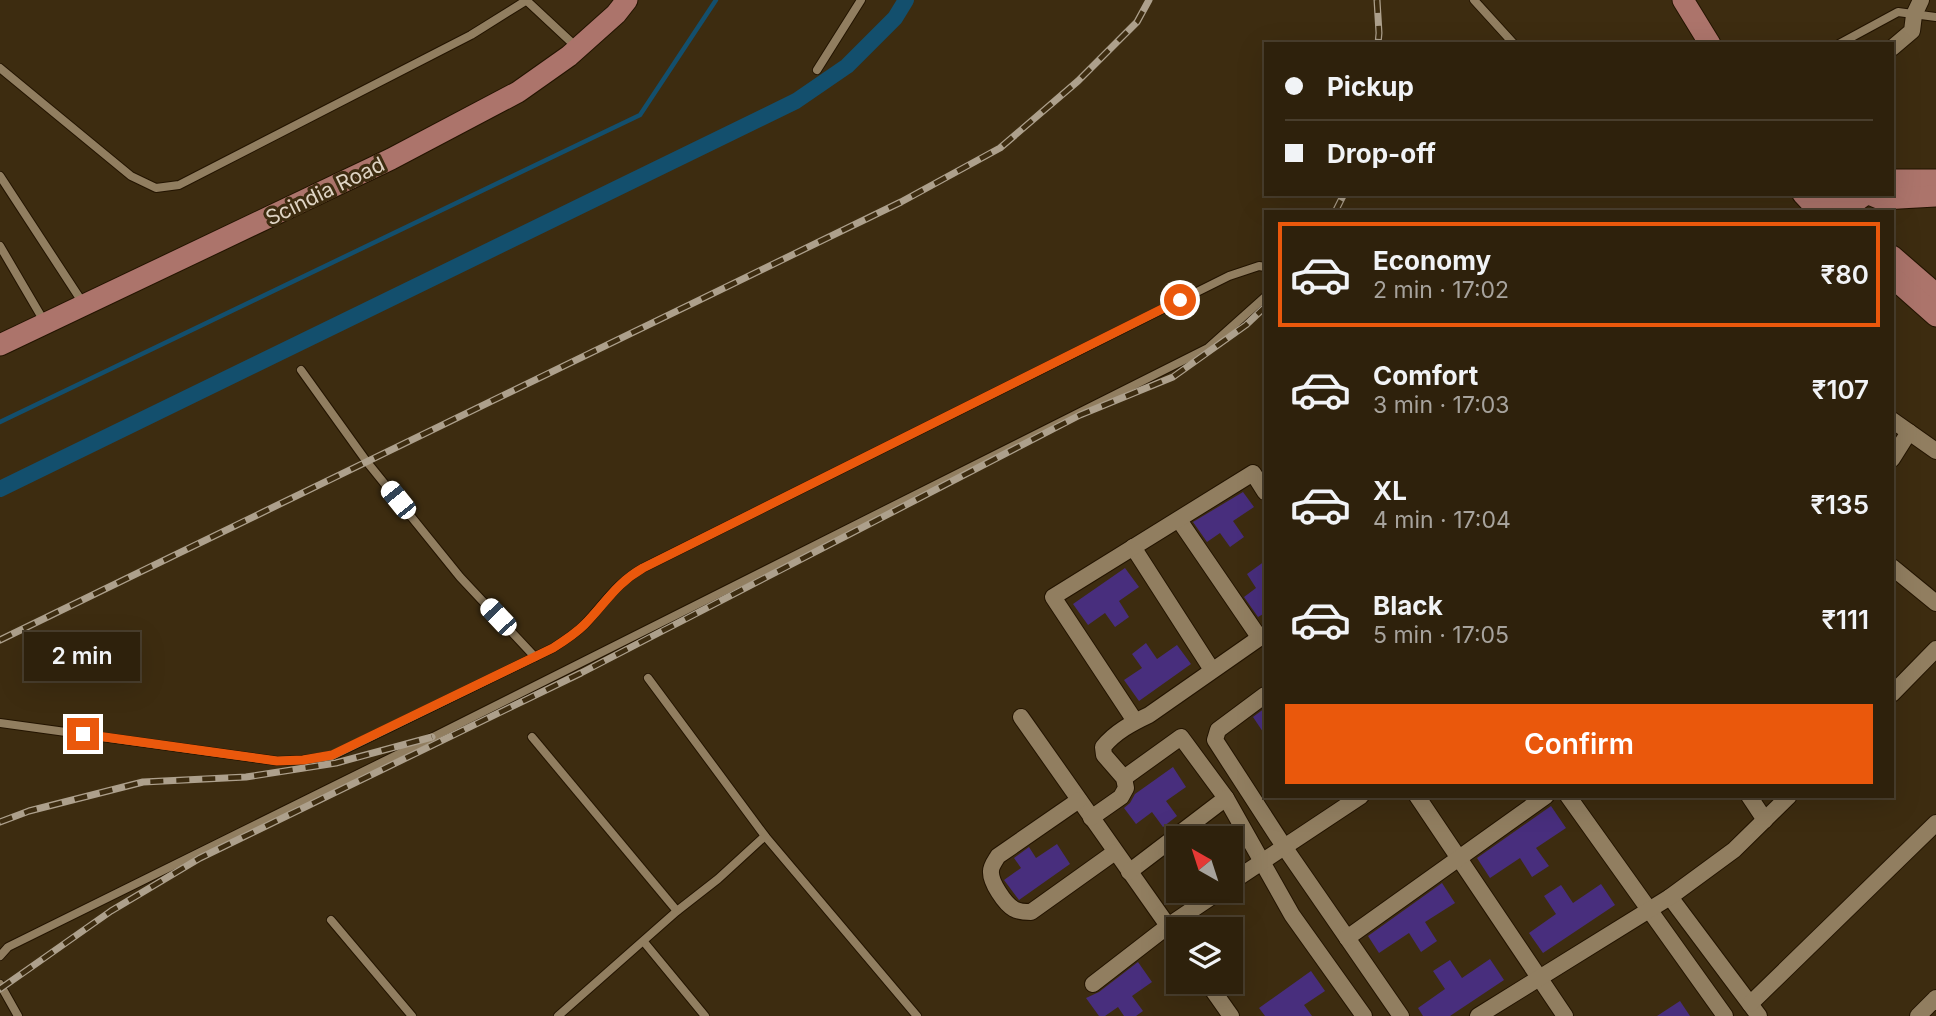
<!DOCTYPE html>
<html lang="en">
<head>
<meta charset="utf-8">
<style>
	:root { --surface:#2e210c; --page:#362915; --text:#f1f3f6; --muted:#a7a39d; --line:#493e2d; --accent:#ea580c }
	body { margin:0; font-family:Inter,sans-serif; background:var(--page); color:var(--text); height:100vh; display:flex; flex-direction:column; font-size:26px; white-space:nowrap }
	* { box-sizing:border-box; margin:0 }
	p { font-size:23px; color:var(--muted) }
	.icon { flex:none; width:38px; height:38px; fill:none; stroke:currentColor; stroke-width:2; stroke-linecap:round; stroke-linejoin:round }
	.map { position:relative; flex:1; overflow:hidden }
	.side { position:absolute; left:1264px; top:210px; width:630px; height:588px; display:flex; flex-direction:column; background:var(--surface); border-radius:0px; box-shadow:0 7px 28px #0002,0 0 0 2px var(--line) }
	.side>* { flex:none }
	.top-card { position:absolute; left:1264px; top:42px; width:630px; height:154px; border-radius:0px; box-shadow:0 7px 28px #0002,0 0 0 2px var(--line); display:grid; align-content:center; height:154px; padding:0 21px; background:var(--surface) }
	.needle { width:46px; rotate:321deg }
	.tools { position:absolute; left:1166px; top:826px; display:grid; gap:14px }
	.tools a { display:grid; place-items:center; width:77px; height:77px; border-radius:0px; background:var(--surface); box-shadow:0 7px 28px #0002,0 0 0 2px var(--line); font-size:35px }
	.end { position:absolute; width:32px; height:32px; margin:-16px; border:9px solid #ea580c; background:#fff; box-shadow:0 0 0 4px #fff }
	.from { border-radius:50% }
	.bubble { position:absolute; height:49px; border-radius:0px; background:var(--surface); box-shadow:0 7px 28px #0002,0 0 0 2px var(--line); font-size:23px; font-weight:600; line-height:49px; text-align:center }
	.car { position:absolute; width:21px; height:42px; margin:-21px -10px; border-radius:9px; box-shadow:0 0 5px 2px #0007; background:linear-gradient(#fff 24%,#345 0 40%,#fff 0 76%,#345 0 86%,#fff 0) }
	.top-card b { display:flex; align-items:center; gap:24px; height:66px; font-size:26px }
	.top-card b+b { border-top:2px solid var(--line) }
	.top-card i { width:18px; height:18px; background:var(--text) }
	ul { padding:12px 0 0; list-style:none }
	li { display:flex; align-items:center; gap:21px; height:105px; margin:0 14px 10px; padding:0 7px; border:4px solid transparent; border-radius:0px }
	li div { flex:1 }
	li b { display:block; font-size:26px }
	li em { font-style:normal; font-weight:600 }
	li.on { border-color:var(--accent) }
	li>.icon { width:63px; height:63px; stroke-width:1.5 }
	.primary-button { display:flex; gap:14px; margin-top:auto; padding:14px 21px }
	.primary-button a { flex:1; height:80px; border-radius:0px; background:var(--accent); color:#fff; font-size:28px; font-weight:600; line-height:80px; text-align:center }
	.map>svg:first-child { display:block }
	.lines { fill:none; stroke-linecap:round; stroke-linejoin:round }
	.stream { stroke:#134f6d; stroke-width:4.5 }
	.canal { stroke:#134f6d; stroke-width:16 }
	.building { fill:#482e7d }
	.lane-casing { stroke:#231400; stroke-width:10 }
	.street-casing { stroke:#231400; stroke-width:18 }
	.secondary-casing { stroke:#231400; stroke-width:23 }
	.lane { stroke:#917e60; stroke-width:8 }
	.street { stroke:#917e60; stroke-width:16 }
	.secondary { stroke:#ac746b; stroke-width:21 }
	.rail-casing { stroke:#ada08c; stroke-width:7 }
	.rail { stroke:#3d2c10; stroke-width:4.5; stroke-dasharray:13; stroke-linecap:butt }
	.route { stroke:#ea580c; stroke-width:9 }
	.labels { text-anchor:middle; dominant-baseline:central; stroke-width:6; stroke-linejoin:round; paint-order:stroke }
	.street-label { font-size:21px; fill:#dfd4c4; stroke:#3d2c10 }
</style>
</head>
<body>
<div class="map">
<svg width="1936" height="1016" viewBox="0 0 1936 1016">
	<rect width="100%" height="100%" fill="#3d2c10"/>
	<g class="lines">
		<!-- stream -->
		<path class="stream" d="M0 422 640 115 716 0"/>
		<!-- canal -->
		<path class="canal" d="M0 489 796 101 847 66 895 18 906 0"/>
	</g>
	<!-- building -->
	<g class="building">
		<path d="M1243 492 1254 507 1233 521 1244 537 1230 547 1220 533 1207 542 1193 522Z"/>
		<path d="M1265 561V613L1258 617 1244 597 1256 588 1247 574Z"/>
		<path d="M1125 568 1139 587 1119 601 1129 617 1115 627 1105 613 1088 625 1073 604Z"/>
		<path d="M1146 643 1157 659 1177 645 1191 664 1139 701 1124 680 1142 668 1132 654Z"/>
		<path d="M1265 708V735L1253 717Z"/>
		<path d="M1173 767 1186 787 1166 801 1177 816 1163 827 1152 812 1136 824 1124 808 1130 803 1135 794Z"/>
		<path d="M1551 806 1566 828 1536 848 1549 866 1532 877 1520 858 1490 878 1477 858Z"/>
		<path d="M1057 844 1070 864 1019 900 1004 880 1021 868 1014 858 1029 847 1036 858Z"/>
		<path d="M1442 883 1455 903 1425 922 1437 941 1421 952 1409 933 1379 953 1368 936Z"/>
		<path d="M1601 884 1615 905 1543 953 1529 933 1556 914 1544 896 1561 885 1573 903Z"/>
		<path d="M1490 959 1504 980 1450 1016H1423L1418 1008 1445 989 1433 971 1450 960 1462 978Z"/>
		<path d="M1138 962 1152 982 1132 996 1143 1011 1136 1016H1124L1118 1007 1105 1016H1099L1086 998 1099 992Z"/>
		<path d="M1311 971 1325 991 1304 1005 1312 1016H1265L1259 1008Z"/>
		<path d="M1680 1001 1690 1016H1657Z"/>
	</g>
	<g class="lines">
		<!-- lane casing -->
		<g class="lane-casing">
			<g id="lane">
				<path d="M526 0 570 41"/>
				<path d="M1474 0 1514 44"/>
				<path d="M1839 44 1898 12 1936 17"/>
				<path d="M0 68 131 176 156 188 179 185 471 35 527 0"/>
				<path d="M817 70 861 0"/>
				<path d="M0 176 79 297"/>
				<path d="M0 246 41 316"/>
				<path d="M301 370 367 462 460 577 535 657"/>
				<path d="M648 678 765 836 917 1016"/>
				<path d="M0 723 277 761 303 760 332 756 553 648C564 641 575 634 584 625 605 603 615 584 643 568L1229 276 1259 266 1265 267"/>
				<path d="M532 737 677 911"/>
				<path d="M331 920 412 1016"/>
				<path d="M644 942 705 1016"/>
				<path d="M0 956 8 947 433 737 1208 348 1265 297"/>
				<path d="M0 984 18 1016"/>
				<path d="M558 1016 677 911 718 879 765 836"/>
			</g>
		</g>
		<!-- street casing -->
		<g class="street-casing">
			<g id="street">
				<path d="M1892 48 1912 31 1914 15 1921 0"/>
				<path d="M1892 420 1936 451"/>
				<path d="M1892 459 1909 432"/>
				<path d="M1179 520 1259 637"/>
				<path d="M1133 547 1212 670"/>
				<path d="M1892 567 1936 603"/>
				<path d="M1892 694 1936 649"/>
				<path d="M1265 695 1218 730 1215 740 1285 848 1401 1016"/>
				<path d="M1021 717 1178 940"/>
				<path d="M1135 721 1053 597 1253 473 1265 492"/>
				<path d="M1124 778 1181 737 1226 798 1292 915 1364 1016"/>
				<path d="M1417 796 1565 1016"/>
				<path d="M1568 796 1725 1016"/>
				<path d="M1749 796 1765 820"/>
				<path d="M1079 800 998 856C995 861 991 866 991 871 990 882 1005 904 1014 909 1019 912 1025 912 1031 912L1115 852"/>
				<path d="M1091 818 1121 797 1126 788 1124 778 1104 755 1103 747C1115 732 1132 723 1149 715L1265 634"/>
				<path d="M1129 872 1226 798"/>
				<path d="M1230 883 1361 796"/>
				<path d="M1670 897 1759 1016"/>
				<path d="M1347 938 1546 796"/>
				<path d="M1207 982 1231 1016"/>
				<path d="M1093 984 1168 926 1220 891"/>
				<path d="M1750 1004 1936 823"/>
				<path d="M1478 1016 1670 897 1734 850 1789 796"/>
				<path d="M1918 1016 1936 998"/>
			</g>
		</g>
		<!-- secondary casing -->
		<g class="secondary-casing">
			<g id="secondary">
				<path d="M1683 0 1710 44"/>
				<path d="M1892 180H1936"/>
				<path d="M1803 194 1820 212"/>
				<path d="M1826 194 1843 212"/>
				<path d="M1869 194 1881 199 1936 196"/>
				<path d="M1841 212 1866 194"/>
				<path d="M1892 256 1936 294"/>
				<path d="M1892 277 1936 316"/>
				<path d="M0 345 391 159 518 92 569 56 616 14 627 0"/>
			</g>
		</g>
		<!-- lane -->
		<use href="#lane" class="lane"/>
		<!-- street -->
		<use href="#street" class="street"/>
		<!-- secondary -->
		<use href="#secondary" class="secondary"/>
		<!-- rail casing -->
		<g class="rail-casing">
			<g id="rail">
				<path d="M1377 0 1379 33 1378 44"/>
				<path d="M1335 212 1344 194"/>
				<path d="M0 640 901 202 1000 148 1078 81 1137 22 1149 0"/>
				<path d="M0 822 29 811 143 782 246 777 336 763 432 737"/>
				<path d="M0 989 111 911 200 858 581 673 1080 415 1173 377 1246 325 1265 307"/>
			</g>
		</g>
		<!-- rail -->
		<use href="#rail" class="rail"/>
	</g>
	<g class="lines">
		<!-- route -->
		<path class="route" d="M83 734 277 761 303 760 332 755 553 648C564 641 575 634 584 625 606 603 615 584 643 568L1180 300"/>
	</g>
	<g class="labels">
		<!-- street labels -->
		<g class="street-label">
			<text transform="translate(325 191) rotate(-26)">Scindia Road</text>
		</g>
	</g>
</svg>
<div class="tools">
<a><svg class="needle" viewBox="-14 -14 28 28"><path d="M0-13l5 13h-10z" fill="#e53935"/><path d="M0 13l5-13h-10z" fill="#a7a39d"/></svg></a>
<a><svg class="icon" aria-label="layers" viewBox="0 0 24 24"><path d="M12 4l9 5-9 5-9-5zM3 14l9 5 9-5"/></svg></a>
</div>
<i class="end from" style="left:1180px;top:300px"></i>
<i class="end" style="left:83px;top:734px"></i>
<div class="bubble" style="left:24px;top:632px;width:116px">2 min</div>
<i class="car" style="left:398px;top:500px;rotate:321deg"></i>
<i class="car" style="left:498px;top:617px;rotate:317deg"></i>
<div class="top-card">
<b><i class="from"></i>Pickup</b>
<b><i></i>Drop-off</b>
</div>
<section class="side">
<ul>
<li class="on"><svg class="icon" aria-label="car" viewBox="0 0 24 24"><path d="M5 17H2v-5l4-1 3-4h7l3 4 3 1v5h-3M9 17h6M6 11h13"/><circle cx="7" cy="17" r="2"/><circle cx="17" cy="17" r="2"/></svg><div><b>Economy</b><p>2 min · 17:02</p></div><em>₹80</em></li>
<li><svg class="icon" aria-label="car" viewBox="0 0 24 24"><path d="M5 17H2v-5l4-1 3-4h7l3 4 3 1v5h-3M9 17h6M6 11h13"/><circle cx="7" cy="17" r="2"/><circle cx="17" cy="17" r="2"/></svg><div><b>Comfort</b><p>3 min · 17:03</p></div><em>₹107</em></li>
<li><svg class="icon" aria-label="car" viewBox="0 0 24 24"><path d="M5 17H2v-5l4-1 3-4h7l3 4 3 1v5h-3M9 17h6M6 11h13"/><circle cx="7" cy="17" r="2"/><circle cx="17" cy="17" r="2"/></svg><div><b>XL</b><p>4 min · 17:04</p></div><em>₹135</em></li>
<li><svg class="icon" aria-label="car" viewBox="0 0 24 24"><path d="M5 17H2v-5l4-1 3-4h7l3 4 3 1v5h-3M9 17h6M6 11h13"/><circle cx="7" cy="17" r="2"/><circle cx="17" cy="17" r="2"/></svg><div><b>Black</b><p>5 min · 17:05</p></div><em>₹111</em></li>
</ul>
<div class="primary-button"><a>Confirm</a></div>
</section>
</div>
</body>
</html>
